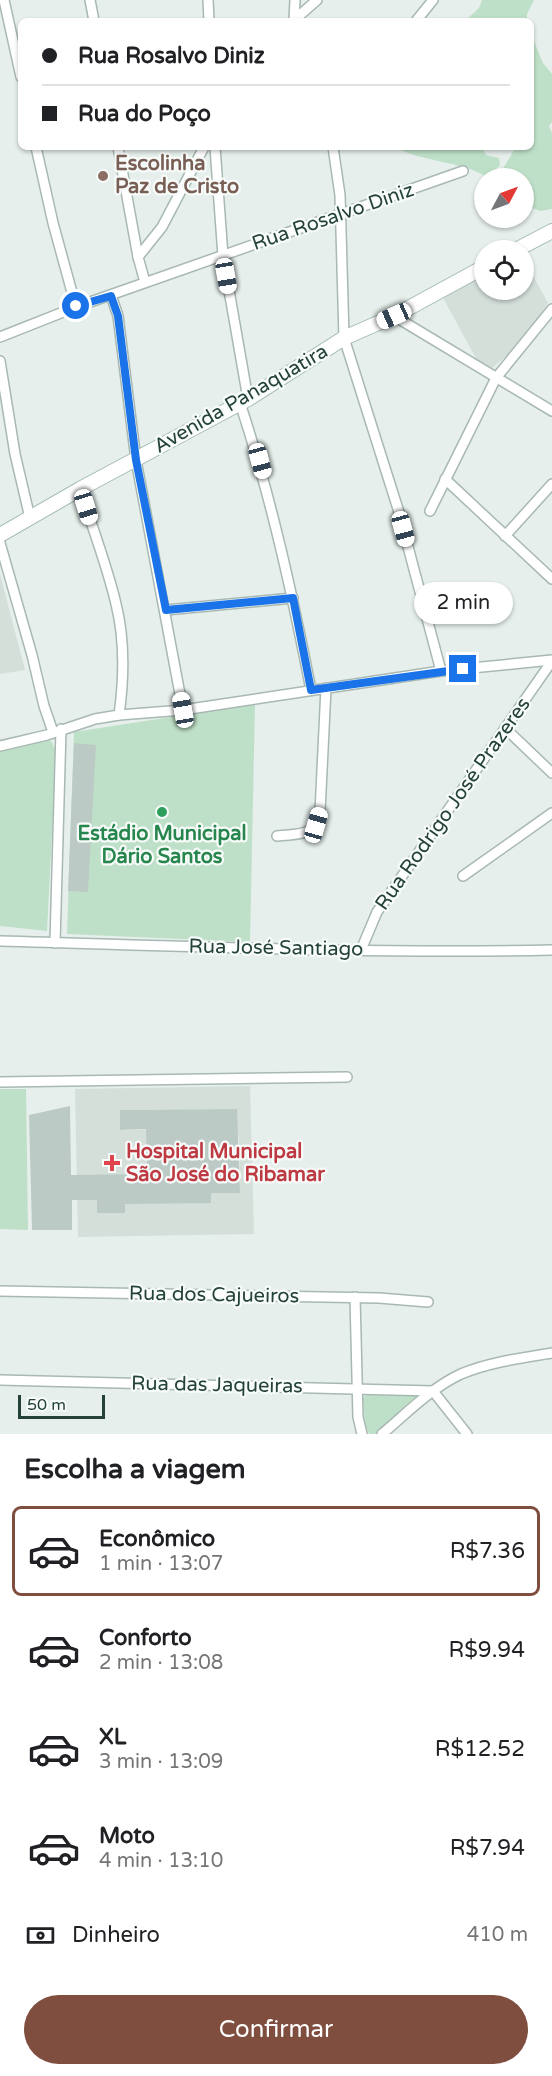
<!DOCTYPE html>
<html lang="pt">
<head>
<meta charset="utf-8">
<style>
	:root { --surface:#fff; --page:#f6f6f6; --text:#202124; --muted:#757577; --line:#e0e0e0; --accent:#7f4e3f }
	body { margin:0; font-family:"Varela Round",sans-serif; background:var(--page); color:var(--text); height:100vh; display:flex; flex-direction:column; font-size:22px; white-space:nowrap }
	* { box-sizing:border-box; margin:0 }
	p { font-size:20px; color:var(--muted) }
	.icon { flex:none; width:33px; height:33px; fill:none; stroke:currentColor; stroke-width:2; stroke-linecap:round; stroke-linejoin:round }
	.map { position:relative; height:1434px; overflow:hidden }
	.drawer { display:flex; flex-direction:column; background:var(--surface); flex:1 }
	.drawer>* { flex:none }
	.banner { position:absolute; left:18px; top:18px; width:516px; height:132px; border-radius:9px; box-shadow:0 2px 4px #0004; display:grid; align-content:center; height:132px; padding:0 24px; background:var(--surface) }
	.needle { width:39px; rotate:49deg }
	.tools { position:absolute; left:474px; top:168px; display:grid; gap:12px }
	.tools a { display:grid; place-items:center; width:60px; height:60px; border-radius:50%; background:var(--surface); box-shadow:0 2px 4px #0004; font-size:30px }
	.scale { position:absolute; left:18px; bottom:15px; width:87px; box-sizing:border-box; padding-left:6px; border:3px solid #24423a; border-top:0; font-size:16px; line-height:21px; white-space:nowrap; color:#24423a; -webkit-text-stroke:4px #f7fbf9; paint-order:stroke }
	.end { position:absolute; width:27px; height:27px; margin:-14px; border:8px solid #1a73e8; background:#fff; box-shadow:0 0 0 3px #fff }
	.from { border-radius:50% }
	.bubble { position:absolute; height:42px; border-radius:21px; background:var(--surface); box-shadow:0 2px 4px #0004; font-size:20px; font-weight:600; line-height:42px; text-align:center }
	.car { position:absolute; width:18px; height:36px; margin:-18px -9px; border-radius:8px; box-shadow:0 0 4px 2px #0007; background:linear-gradient(#fff 24%,#345 0 40%,#fff 0 76%,#345 0 86%,#fff 0) }
	.banner b { display:flex; align-items:center; gap:21px; height:57px; font-size:22px }
	.banner b+b { border-top:2px solid var(--line) }
	.banner i { width:15px; height:15px; background:var(--text) }
	ul { padding:0; list-style:none }
	li { display:flex; align-items:center; gap:18px; height:90px; margin:0 12px 9px; padding:0 12px; border:3px solid transparent; border-radius:9px }
	li div { flex:1 }
	li b { display:block; font-size:22px }
	li em { font-style:normal; font-weight:600 }
	li.current { border-color:var(--accent) }
	li>.icon { width:54px; height:54px; stroke-width:1.5 }
	h2 { padding:0 24px; font-size:27px; line-height:72px }
	.pay { display:flex; align-items:center; gap:15px; height:66px; padding:0 24px; font-size:22px }
	.pay p { margin-inline-start:auto }
	.button { display:flex; gap:12px; margin-top:auto; padding:12px 24px }
	.button a { flex:1; height:69px; border-radius:36px; background:var(--accent); color:#fff; font-size:24px; font-weight:600; line-height:69px; text-align:center }
	.map>svg:first-child { display:block }
	.built { fill:#d4dfda; fill-rule:evenodd }
	.green { fill:#bfe0c8 }
	.building { fill:#bbcac4 }
	.lines { fill:none; stroke-linecap:round; stroke-linejoin:round }
	.minor-casing { stroke:#a8b8b2; stroke-width:12 }
	.secondary-casing { stroke:#a4bbb3; stroke-width:16 }
	.minor { stroke:#fff; stroke-width:9 }
	.secondary { stroke:#fff; stroke-width:14 }
	.route { stroke:#1a73e8; stroke-width:8 }
	.education-dot { fill:#8d6e63; stroke:#f7fbf9; stroke-width:2 }
	.leisure-dot { fill:#2e9e5b; stroke:#f7fbf9; stroke-width:2 }
	.health-dot { fill:#e0444e; stroke:#f7fbf9; stroke-width:2 }
	.labels { text-anchor:middle; dominant-baseline:central; stroke-width:4.5; stroke-linejoin:round; paint-order:stroke }
	.education-label { font-size:20px; font-weight:bold; fill:#785e54; stroke:#f7fbf9; text-anchor:start }
	.street-label { font-size:20px; fill:#24423a; stroke:#f7fbf9 }
	.leisure-label { font-size:20px; font-weight:bold; fill:#27864d; stroke:#f7fbf9 }
	.health-label { font-size:20px; font-weight:bold; fill:#be3a42; stroke:#f7fbf9; text-anchor:start }
</style>
</head>
<body>
<div class="map">
<svg width="552" height="1434" viewBox="0 0 552 1434">
	<rect width="100%" height="100%" fill="#e6efeb"/>
	<!-- built -->
	<g class="built">
		<path d="M524 259 548 303 519 345 490 370 479 364 442 296 484 274V290H524Z"/>
		<path d="M0 574 25 670 0 674Z"/>
		<path d="M250 1086 254 1234 78 1237 75 1089ZM237 1109 216 1137H239L240 1193H217L216 1173 210 1178 125 1204 124 1213H98L97 1200H81L147 1174 189 1129 120 1130V1110Z"/>
	</g>
	<!-- green -->
	<g class="green">
		<path d="M482 0H534L527 14V21H465L479 8Z"/>
		<path d="M531 34 543 63 552 74V122L549 126 552 133V209L540 211 524 205V178H499V175L516 147H531Z"/>
		<path d="M395 147H482L486 155 499 158 500 165 491 175 487 177C459 160 424 163 395 147Z"/>
		<path d="M255 704 250 942 67 934 74 732Z"/>
		<path d="M45 739 52 742 56 753 47 931 0 926V747Z"/>
		<path d="M0 1089H26L28 1230 0 1229Z"/>
		<path d="M366 1395 421 1396 376 1434H369L365 1424 363 1398Z"/>
	</g>
	<!-- building -->
	<g class="building">
		<path d="M74 743 96 745 88 892 68 891Z"/>
		<path d="M70 1106 71 1175 147 1174 146 1129 120 1130V1110L237 1109 240 1193H211V1203L125 1204V1213H97V1200H72V1230H32L29 1115Z"/>
	</g>
	<g class="lines">
		<!-- minor casing -->
		<g class="minor-casing">
			<g id="minor">
				<path d="M4 0 21 77"/>
				<path d="M90 0 94 21"/>
				<path d="M208 0 209 21"/>
				<path d="M294 20 295 0"/>
				<path d="M293 21 317 0"/>
				<path d="M416 21 433 0"/>
				<path d="M36 147 53 223 76 307"/>
				<path d="M118 147 138 257 145 282"/>
				<path d="M215 147 223 256 248 399"/>
				<path d="M333 147 340 195 344 338 398 509 441 671"/>
				<path d="M138 257 162 227 204 147"/>
				<path d="M111 295 118 316 136 460 183 710"/>
				<path d="M394 316 552 411"/>
				<path d="M0 337 76 307 463 171"/>
				<path d="M0 361 15 454 30 518"/>
				<path d="M240 403C271 497 292 593 311 690"/>
				<path d="M445 479 552 579"/>
				<path d="M80 489C92 527 107 565 116 604 125 640 124 679 119 715"/>
				<path d="M430 511 496 378 552 309"/>
				<path d="M505 536 552 484"/>
				<path d="M0 543 32 655 44 706 53 732"/>
				<path d="M166 610 293 598"/>
				<path d="M505 728 552 773"/>
				<path d="M0 746 47 735 95 719 119 715 183 710 441 671 552 660"/>
				<path d="M277 836C300 833 313 838 320 812L326 688"/>
				<path d="M463 876 552 813"/>
				<path d="M0 941C184 946 368 954 552 950"/>
				<path d="M55 943 61 729"/>
				<path d="M361 950 377 912 552 661"/>
				<path d="M0 1082 347 1077"/>
				<path d="M0 1291 379 1298 428 1302"/>
				<path d="M355 1297 358 1417 362 1434"/>
				<path d="M0 1380 433 1391 467 1434"/>
				<path d="M382 1434C407 1413 431 1388 461 1374 489 1362 522 1358 552 1353"/>
			</g>
		</g>
		<!-- secondary casing -->
		<g class="secondary-casing">
			<g id="secondary">
				<path d="M516 250 552 231"/>
				<path d="M0 535 80 489 248 399 344 338 394 316 484 267"/>
			</g>
		</g>
		<!-- minor -->
		<use href="#minor" class="minor"/>
		<!-- secondary -->
		<use href="#secondary" class="secondary"/>
	</g>
	<g class="lines">
		<!-- route -->
		<path class="route" d="M76 306 111 296 118 316 136 460 166 610 293 598 311 690 463 669"/>
	</g>
	<!-- markers -->
	<circle class="education-dot" cx="103" cy="176" r="6"/>
	<circle class="leisure-dot" cx="162" cy="812" r="6"/>
	<path class="health-dot" d="M109 1154h6v6h6v6h-6v6h-6v-6h-6v-6h6z"/>
	<g class="labels">
		<!-- education labels -->
		<g class="education-label">
			<text x="115" y="164">Escolinha<tspan x="115" dy="23">Paz de Cristo</tspan></text>
		</g>
		<!-- street labels -->
		<g class="street-label">
			<text transform="translate(333 217) rotate(-19)">Rua Rosalvo Diniz</text>
			<text transform="translate(241 399) rotate(-30)">Avenida Panaquatira</text>
			<text transform="translate(453 804) rotate(-55)">Rua Rodrigo José Prazeres</text>
			<text transform="translate(276 948) rotate(1)">Rua José Santiago</text>
			<text transform="translate(214 1295) rotate(1)">Rua dos Cajueiros</text>
			<text transform="translate(217 1385) rotate(1)">Rua das Jaqueiras</text>
		</g>
		<!-- leisure labels -->
		<g class="leisure-label">
			<text x="162" y="834">Estádio Municipal<tspan x="162" dy="23">Dário Santos</tspan></text>
		</g>
		<!-- health labels -->
		<g class="health-label">
			<text x="126" y="1152">Hospital Municipal<tspan x="126" dy="23">São José do Ribamar</tspan></text>
		</g>
	</g>
</svg>
<div class="tools">
<a><svg class="needle" viewBox="-14 -14 28 28"><path d="M0-13l5 13h-10z" fill="#e53935"/><path d="M0 13l5-13h-10z" fill="#757577"/></svg></a>
<a><svg class="icon" aria-label="locate" viewBox="0 0 24 24"><circle cx="12" cy="12" r="6"/><path d="M12 2v4M12 18v4M2 12h4M18 12h4"/></svg></a>
</div>
<div class="scale">50 m</div>
<i class="end from" style="left:76px;top:306px"></i>
<i class="end" style="left:463px;top:669px"></i>
<div class="bubble" style="left:414px;top:582px;width:99px">2 min</div>
<i class="car" style="left:226px;top:276px;rotate:170deg"></i>
<i class="car" style="left:394px;top:316px;rotate:246deg"></i>
<i class="car" style="left:260px;top:461px;rotate:165deg"></i>
<i class="car" style="left:86px;top:507px;rotate:163deg"></i>
<i class="car" style="left:403px;top:529px;rotate:165deg"></i>
<i class="car" style="left:183px;top:710px;rotate:350deg"></i>
<i class="car" style="left:316px;top:825px;rotate:16deg"></i>
<div class="banner">
<b><i class="from"></i>Rua Rosalvo Diniz</b>
<b><i></i>Rua do Poço</b>
</div>
</div>
<section class="drawer">
<h2>Escolha a viagem</h2>
<ul>
<li class="current"><svg class="icon" aria-label="car" viewBox="0 0 24 24"><path d="M5 17H2v-5l4-1 3-4h7l3 4 3 1v5h-3M9 17h6M6 11h13"/><circle cx="7" cy="17" r="2"/><circle cx="17" cy="17" r="2"/></svg><div><b>Econômico</b><p>1 min · 13:07</p></div><em>R$7.36</em></li>
<li><svg class="icon" aria-label="car" viewBox="0 0 24 24"><path d="M5 17H2v-5l4-1 3-4h7l3 4 3 1v5h-3M9 17h6M6 11h13"/><circle cx="7" cy="17" r="2"/><circle cx="17" cy="17" r="2"/></svg><div><b>Conforto</b><p>2 min · 13:08</p></div><em>R$9.94</em></li>
<li><svg class="icon" aria-label="car" viewBox="0 0 24 24"><path d="M5 17H2v-5l4-1 3-4h7l3 4 3 1v5h-3M9 17h6M6 11h13"/><circle cx="7" cy="17" r="2"/><circle cx="17" cy="17" r="2"/></svg><div><b>XL</b><p>3 min · 13:09</p></div><em>R$12.52</em></li>
<li><svg class="icon" aria-label="car" viewBox="0 0 24 24"><path d="M5 17H2v-5l4-1 3-4h7l3 4 3 1v5h-3M9 17h6M6 11h13"/><circle cx="7" cy="17" r="2"/><circle cx="17" cy="17" r="2"/></svg><div><b>Moto</b><p>4 min · 13:10</p></div><em>R$7.94</em></li>
</ul>
<div class="pay"><svg class="icon" aria-label="cash" viewBox="0 0 24 24"><path d="M3 7h18v10H3z"/><circle cx="12" cy="12" r="2"/></svg>Dinheiro<p>410 m</p></div>
<div class="button"><a>Confirmar</a></div>
</section>
</body>
</html>
